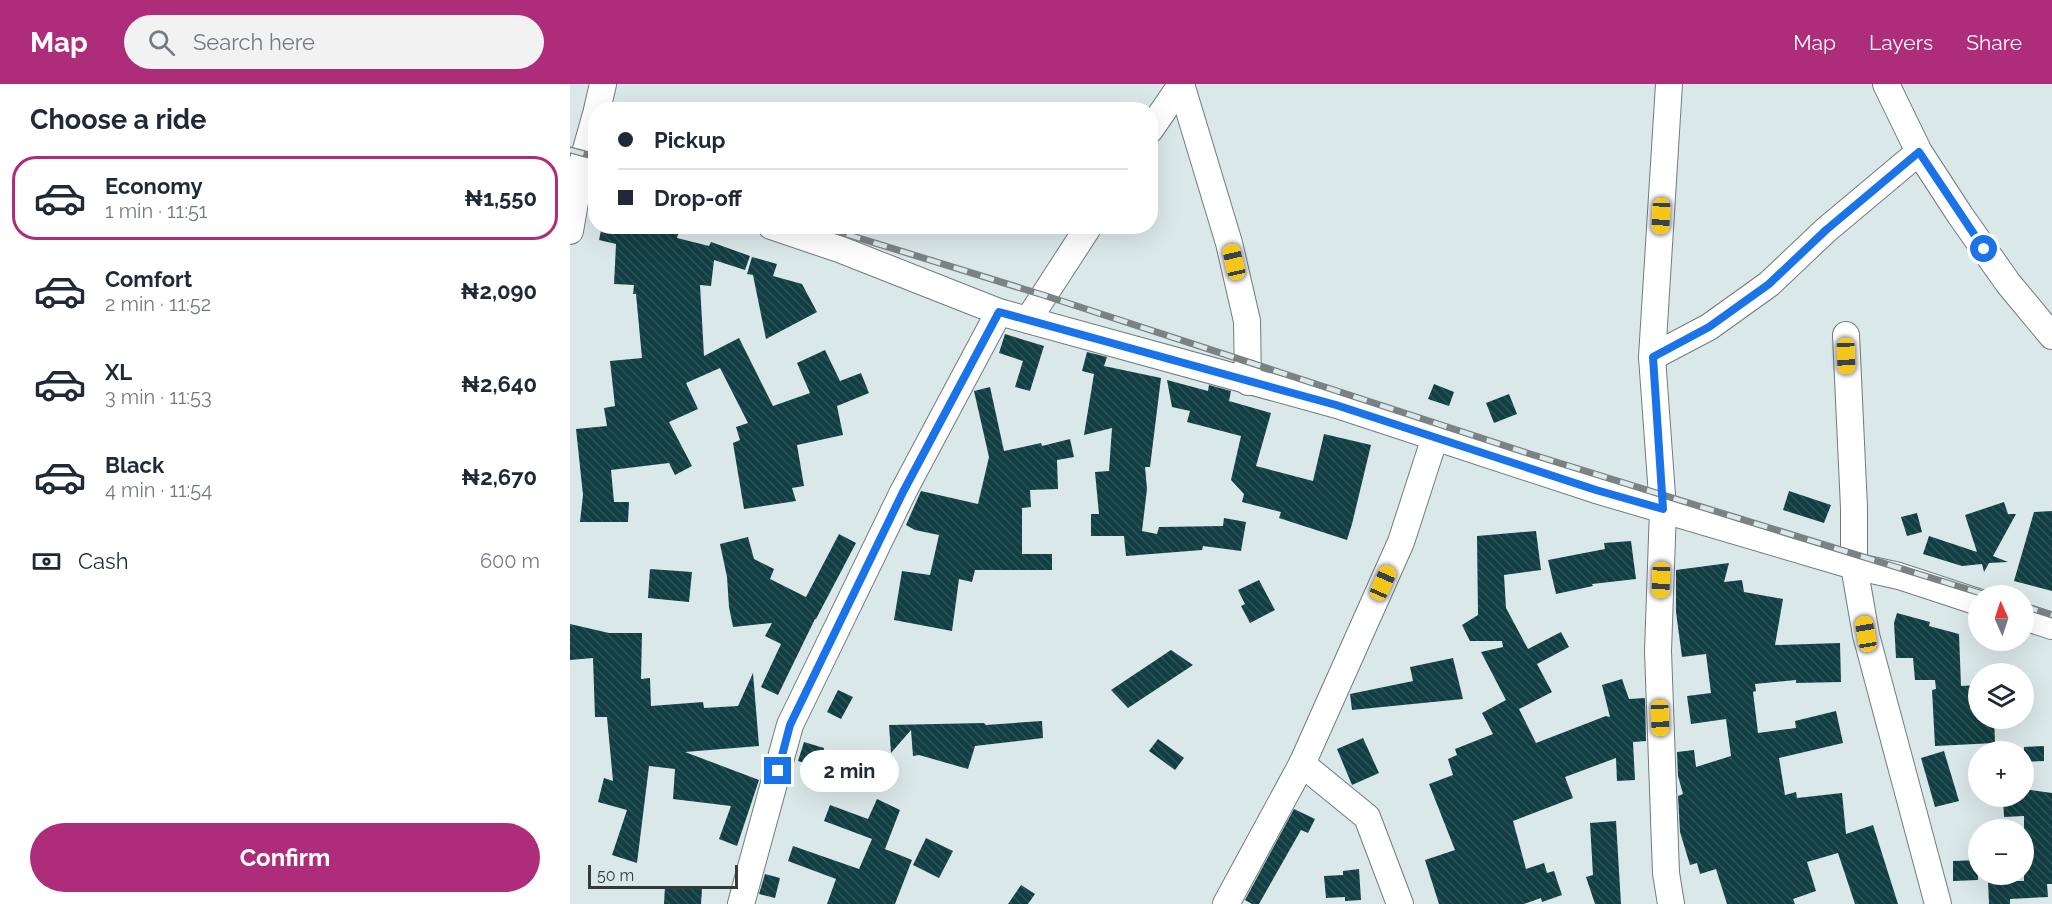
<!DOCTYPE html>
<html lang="en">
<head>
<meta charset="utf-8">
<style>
	:root { --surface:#fff; --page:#f2f2f3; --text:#1f2937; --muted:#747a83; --line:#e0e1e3; --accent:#ae2d7a }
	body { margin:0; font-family:Raleway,sans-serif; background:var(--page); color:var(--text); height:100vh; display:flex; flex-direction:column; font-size:22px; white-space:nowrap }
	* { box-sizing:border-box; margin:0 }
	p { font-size:20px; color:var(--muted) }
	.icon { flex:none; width:33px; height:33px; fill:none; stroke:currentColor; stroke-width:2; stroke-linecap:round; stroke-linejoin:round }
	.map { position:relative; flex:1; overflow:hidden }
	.side { display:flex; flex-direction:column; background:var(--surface); width:570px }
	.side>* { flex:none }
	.hud { position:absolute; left:18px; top:18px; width:570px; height:132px; border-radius:24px; box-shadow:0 6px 24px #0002; display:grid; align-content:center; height:132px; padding:0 30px; background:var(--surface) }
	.needle { width:39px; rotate:357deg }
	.fabs { position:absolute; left:1398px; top:501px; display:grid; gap:12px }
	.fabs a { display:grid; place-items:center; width:66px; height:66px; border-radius:50%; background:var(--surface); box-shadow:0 6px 24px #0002; font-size:30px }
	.scale { position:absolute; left:18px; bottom:15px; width:150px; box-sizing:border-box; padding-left:6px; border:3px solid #353b3b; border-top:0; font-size:16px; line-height:21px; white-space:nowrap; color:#353b3b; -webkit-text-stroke:4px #dbe8ea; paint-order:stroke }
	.end { position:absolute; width:27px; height:27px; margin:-14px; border:8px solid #1a73e8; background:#fff; box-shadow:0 0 0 3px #fff }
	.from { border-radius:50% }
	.bubble { position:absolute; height:42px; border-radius:21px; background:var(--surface); box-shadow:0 6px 24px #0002; font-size:20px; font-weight:700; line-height:42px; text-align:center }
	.car { position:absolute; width:18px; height:36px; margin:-18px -9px; border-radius:8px; box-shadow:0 0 4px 2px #0007; background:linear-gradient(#f5c518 24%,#345 0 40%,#f5c518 0 76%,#345 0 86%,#f5c518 0) }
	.hud b { display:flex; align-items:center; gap:21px; height:57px; font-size:22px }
	.hud b+b { border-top:2px solid var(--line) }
	.hud i { width:15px; height:15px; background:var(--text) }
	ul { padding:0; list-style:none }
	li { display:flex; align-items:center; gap:18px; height:84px; margin:0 12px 9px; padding:0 18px; border:3px solid transparent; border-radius:24px }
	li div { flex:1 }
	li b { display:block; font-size:22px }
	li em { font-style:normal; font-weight:700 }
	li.active { border-color:var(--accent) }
	li>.icon { width:54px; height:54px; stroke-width:1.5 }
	h2 { padding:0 30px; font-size:27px; line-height:72px }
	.pay { display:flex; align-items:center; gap:15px; height:66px; padding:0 30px; font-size:22px }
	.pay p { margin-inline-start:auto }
	.action { display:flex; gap:12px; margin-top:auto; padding:12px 30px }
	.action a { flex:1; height:69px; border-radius:36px; background:var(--accent); color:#fff; font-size:24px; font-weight:700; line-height:69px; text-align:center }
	header { display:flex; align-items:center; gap:36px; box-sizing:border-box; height:84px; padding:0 30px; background:var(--accent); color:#fff }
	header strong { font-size:28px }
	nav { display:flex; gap:33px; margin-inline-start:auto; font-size:21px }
	.search { width:420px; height:54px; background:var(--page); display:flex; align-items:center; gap:15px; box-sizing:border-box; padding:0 21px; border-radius:33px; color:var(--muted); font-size:22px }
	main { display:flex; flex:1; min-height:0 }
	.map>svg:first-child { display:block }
	.building { fill:url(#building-back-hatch) }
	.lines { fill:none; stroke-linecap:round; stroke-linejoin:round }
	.minor-casing { stroke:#707c7d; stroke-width:28 }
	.minor { stroke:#fff; stroke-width:26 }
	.rail-casing { stroke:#7a8283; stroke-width:7 }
	.rail { stroke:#dbe8ea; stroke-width:4.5; stroke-dasharray:14; stroke-linecap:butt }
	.route { stroke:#1a73e8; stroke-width:8 }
</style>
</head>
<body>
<header>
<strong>Map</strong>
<div class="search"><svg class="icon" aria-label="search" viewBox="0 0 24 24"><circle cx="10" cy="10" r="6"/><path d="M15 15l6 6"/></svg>Search here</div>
<nav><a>Map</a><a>Layers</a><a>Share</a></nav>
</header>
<main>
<section class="side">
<h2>Choose a ride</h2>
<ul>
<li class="active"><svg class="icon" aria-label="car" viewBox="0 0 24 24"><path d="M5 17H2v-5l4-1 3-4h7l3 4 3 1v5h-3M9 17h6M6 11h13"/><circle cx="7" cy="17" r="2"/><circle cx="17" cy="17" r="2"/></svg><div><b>Economy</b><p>1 min · 11:51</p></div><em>₦1,550</em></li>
<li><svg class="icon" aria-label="car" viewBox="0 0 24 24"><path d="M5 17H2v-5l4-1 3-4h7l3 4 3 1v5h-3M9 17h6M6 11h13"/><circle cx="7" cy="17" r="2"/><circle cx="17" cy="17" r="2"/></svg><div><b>Comfort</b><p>2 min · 11:52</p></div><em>₦2,090</em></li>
<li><svg class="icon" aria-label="car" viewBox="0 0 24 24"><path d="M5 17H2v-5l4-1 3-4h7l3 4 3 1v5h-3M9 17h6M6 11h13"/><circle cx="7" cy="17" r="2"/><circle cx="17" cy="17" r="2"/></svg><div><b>XL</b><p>3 min · 11:53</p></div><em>₦2,640</em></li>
<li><svg class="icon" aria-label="car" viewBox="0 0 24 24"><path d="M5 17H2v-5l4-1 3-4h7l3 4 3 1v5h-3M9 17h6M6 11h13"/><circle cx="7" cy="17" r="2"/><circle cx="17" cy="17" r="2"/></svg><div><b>Black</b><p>4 min · 11:54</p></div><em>₦2,670</em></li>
</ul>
<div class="pay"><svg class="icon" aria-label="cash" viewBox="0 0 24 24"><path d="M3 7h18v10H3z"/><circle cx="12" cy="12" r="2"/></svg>Cash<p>600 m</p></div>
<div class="action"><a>Confirm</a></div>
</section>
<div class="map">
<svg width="1482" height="820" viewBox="0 0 1482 820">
	<defs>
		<pattern id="building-back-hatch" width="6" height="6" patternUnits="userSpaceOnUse" patternTransform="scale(1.5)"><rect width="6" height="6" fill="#123f43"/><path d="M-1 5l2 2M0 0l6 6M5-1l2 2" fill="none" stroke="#2c5356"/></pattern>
	</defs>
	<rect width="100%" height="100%" fill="#dbe8ea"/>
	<!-- building -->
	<g class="building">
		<path d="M32 142 90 143 109 147 107 154 139 162 141 158 180 172 175 186 144 176 141 202 130 201 134 272 169 254 203 322 240 309 227 279 255 266 270 297 291 289 299 309 267 322 273 351 227 361 234 402 222 404 226 417 174 425 163 359 170 356 166 343 178 339 150 284 116 299 128 325 99 338 122 382 105 391 99 379 41 386 44 418H59L58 438H10L13 411 6 345 37 342 34 324 45 322 40 277 72 274 66 210H63L64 201 44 200 46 160 29 156Z"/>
		<path d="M182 173 207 180 203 192 232 200 247 228 196 255 183 191 177 190Z"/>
		<path d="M435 250 474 262 460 307 445 303 453 277 429 269Z"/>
		<path d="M517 268 537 273 534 282 591 294 580 383H575L577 405 572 447 587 450 589 443 653 442 654 434 676 438 671 467 633 462 632 466 556 472 554 452H521V430H529L525 388 539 387 542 344 514 351 524 290 512 287Z"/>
		<path d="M597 296 638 307 639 301 661 307 659 317 701 329 686 382 743 397 754 350 801 361 782 440 777 456 709 434 711 428 672 418 674 410 661 396 671 352 617 338 620 327 602 323Z"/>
		<path d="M864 300 884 308 879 322 858 315Z"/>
		<path d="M420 303 434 367 471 359 472 362 500 355 504 373 487 376 488 405 460 406 461 423 452 424V470H482V486H405L402 498 389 495 382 547 324 536 332 487 360 491 369 451 345 446 336 441 351 407 408 420 419 373 404 307Z"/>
		<path d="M939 310 947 330 924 339 916 319Z"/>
		<path d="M1219 407 1261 421 1254 439 1213 426Z"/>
		<path d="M1434 418 1438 430H1446L1423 472 1438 478 1419 479 1414 488 1412 480 1392 482 1353 470 1359 452 1407 468 1395 431Z"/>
		<path d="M1482 427V507L1444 497 1464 428Z"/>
		<path d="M1347 429 1352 448 1337 452 1331 433Z"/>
		<path d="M966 447 971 486 934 491 936 524 958 565 991 548 999 563 967 580 982 608 949 625 966 659 1036 632 1040 633 1032 601 1052 595 1059 615 1075 614 1076 657 1063 658 1065 696 1047 697 1046 674 995 693 1003 714 943 737 956 785 974 779 977 789 984 787 992 811 972 818 971 814 954 820H869L855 776 885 766 859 700 883 691 878 675 887 671 885 665 923 650 912 629 936 616 911 568 933 563 932 557H900L892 541 908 531 907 452Z"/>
		<path d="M269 450 286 459 246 535H245L208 611 191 603 211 560 195 552 202 539 163 543 159 523 157 493 150 460 178 453 184 475 204 485 200 495 236 513Z"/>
		<path d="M1061 457 1066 495 1022 500 1023 502 986 510 978 476 1035 465 1034 459Z"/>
		<path d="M1159 479 1154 498 1172 496 1174 508 1213 515 1205 561 1270 559 1271 598 1226 599V596L1185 600 1186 607 1183 608 1188 649 1226 644 1225 637 1266 627 1273 659 1209 674 1215 711 1226 708 1227 714 1272 709 1276 750 1303 741 1328 820H1285L1268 769 1237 778 1246 807 1223 815 1225 820H1157L1146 785 1130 790 1127 779 1120 781 1110 748 1108 712 1113 710 1108 692 1107 668 1124 666 1126 683 1161 672 1156 635 1121 640 1117 612 1141 609 1136 570 1112 573 1106 528V486Z"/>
		<path d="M80 485 122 488 119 518 78 514Z"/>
		<path d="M689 496 705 526 680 539 671 522 675 520 668 506Z"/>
		<path d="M1327 529 1360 538 1359 542 1389 550 1391 602 1408 601V634H1424L1425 659 1365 662 1362 606 1366 605 1365 596H1345L1343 574H1326L1324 539Z"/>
		<path d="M0 540 39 549H72L71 595 80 594 81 622 133 618 134 624 168 622 183 589 189 662 115 668 189 696 167 762 149 755 161 722 103 715 105 685 79 682 67 779 42 771 57 726 28 718 34 694 43 697 37 633H25L23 574 0 576Z"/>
		<path d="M601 566 623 581 558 624 541 606Z"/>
		<path d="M883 574 893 615 782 626 780 610 843 597 840 583Z"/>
		<path d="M268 606 283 613 271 635 257 628Z"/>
		<path d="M472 637 473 654 405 662 398 685 349 671 343 672 341 646 321 669 319 641 414 639 416 641Z"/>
		<path d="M793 654 809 689 782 701 767 665Z"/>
		<path d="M588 655 614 674 605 686 579 667Z"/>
		<path d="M234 658 254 664 252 684 228 677Z"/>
		<path d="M1474 662V677L1454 678V663Z"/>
		<path d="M1374 667 1389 717 1365 723 1351 674Z"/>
		<path d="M1454 705 1482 709V800H1477L1478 813 1440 815V820H1419L1418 797H1454V732L1434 733 1433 712H1454Z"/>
		<path d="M307 715 330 726 315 765 342 776 325 820H257L266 795 218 777 223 762 289 785 302 755 254 737 260 721 298 735Z"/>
		<path d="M724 725 745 735 738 749 731 746 689 820H682L675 816Z"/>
		<path d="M1046 737 1051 820H1025L1016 793 1023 791 1020 739Z"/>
		<path d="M356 754 383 767 369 794 343 781Z"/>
		<path d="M1408 776V796L1383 797V777Z"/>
		<path d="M789 785 791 816 775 817V813L756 814 754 792 773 791V787Z"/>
		<path d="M195 790 210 794 205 814 189 810Z"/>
		<path d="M451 801 465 810 458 820H438Z"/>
		<path d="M95 802 132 805 131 820H94Z"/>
	</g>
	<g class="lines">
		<!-- minor casing -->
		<g class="minor-casing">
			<g id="minor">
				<path d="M611 0 659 159 677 237 678 298"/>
				<path d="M1099 0 1082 273 1093 425 1088 567 1096 789 1101 820"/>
				<path d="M1316 0 1349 68 1390 131 1438 199 1482 252"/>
				<path d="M27 26 33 0"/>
				<path d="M580 46 611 1"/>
				<path d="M201 142 269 165 429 228 767 321 1026 406 1284 482 1329 492 1408 518"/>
				<path d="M0 147 11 83 26 30"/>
				<path d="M458 236 519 142"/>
				<path d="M1276 251 1284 424V482L1296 551 1368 820"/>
				<path d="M1082 273 1139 243 1199 200 1256 146 1349 68"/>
				<path d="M1454 533 1482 542"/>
				<path d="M171 820 220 641 333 408 429 228"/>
				<path d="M656 820 732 680"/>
				<path d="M830 820 797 733 732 680 831 458 865 353"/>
			</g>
		</g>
		<!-- minor -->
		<use href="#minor" class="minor"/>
		<!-- rail casing -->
		<g class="rail-casing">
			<g id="rail">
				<path d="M0 66 26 73"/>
				<path d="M250 142 473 211 957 369 1420 512"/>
				<path d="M1454 522 1482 531"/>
			</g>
		</g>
		<!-- rail -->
		<use href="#rail" class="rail"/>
	</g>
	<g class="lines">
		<!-- route -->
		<path class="route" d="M208 687 220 641 333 408 429 228 766 321 1026 406 1093 425 1083 273 1139 243 1199 200 1256 146 1349 68 1414 165"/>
	</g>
</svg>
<div class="fabs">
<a><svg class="needle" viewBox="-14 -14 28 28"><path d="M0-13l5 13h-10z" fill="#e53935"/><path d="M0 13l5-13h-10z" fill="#747a83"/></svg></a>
<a><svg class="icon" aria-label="layers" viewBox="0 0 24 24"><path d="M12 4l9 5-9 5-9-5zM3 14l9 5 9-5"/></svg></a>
<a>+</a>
<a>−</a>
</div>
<div class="scale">50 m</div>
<i class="end from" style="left:1414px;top:165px"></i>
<i class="end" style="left:208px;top:687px"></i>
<div class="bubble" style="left:230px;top:666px;width:99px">2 min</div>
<i class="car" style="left:1091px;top:132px;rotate:183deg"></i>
<i class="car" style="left:664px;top:178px;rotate:347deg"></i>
<i class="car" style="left:1276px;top:272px;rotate:178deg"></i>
<i class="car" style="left:1091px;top:496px;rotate:182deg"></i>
<i class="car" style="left:813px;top:499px;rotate:24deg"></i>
<i class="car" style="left:1296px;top:550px;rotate:350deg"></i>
<i class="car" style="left:1090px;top:634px;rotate:178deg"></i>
<div class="hud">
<b><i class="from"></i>Pickup</b>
<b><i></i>Drop-off</b>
</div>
</div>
</main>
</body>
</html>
